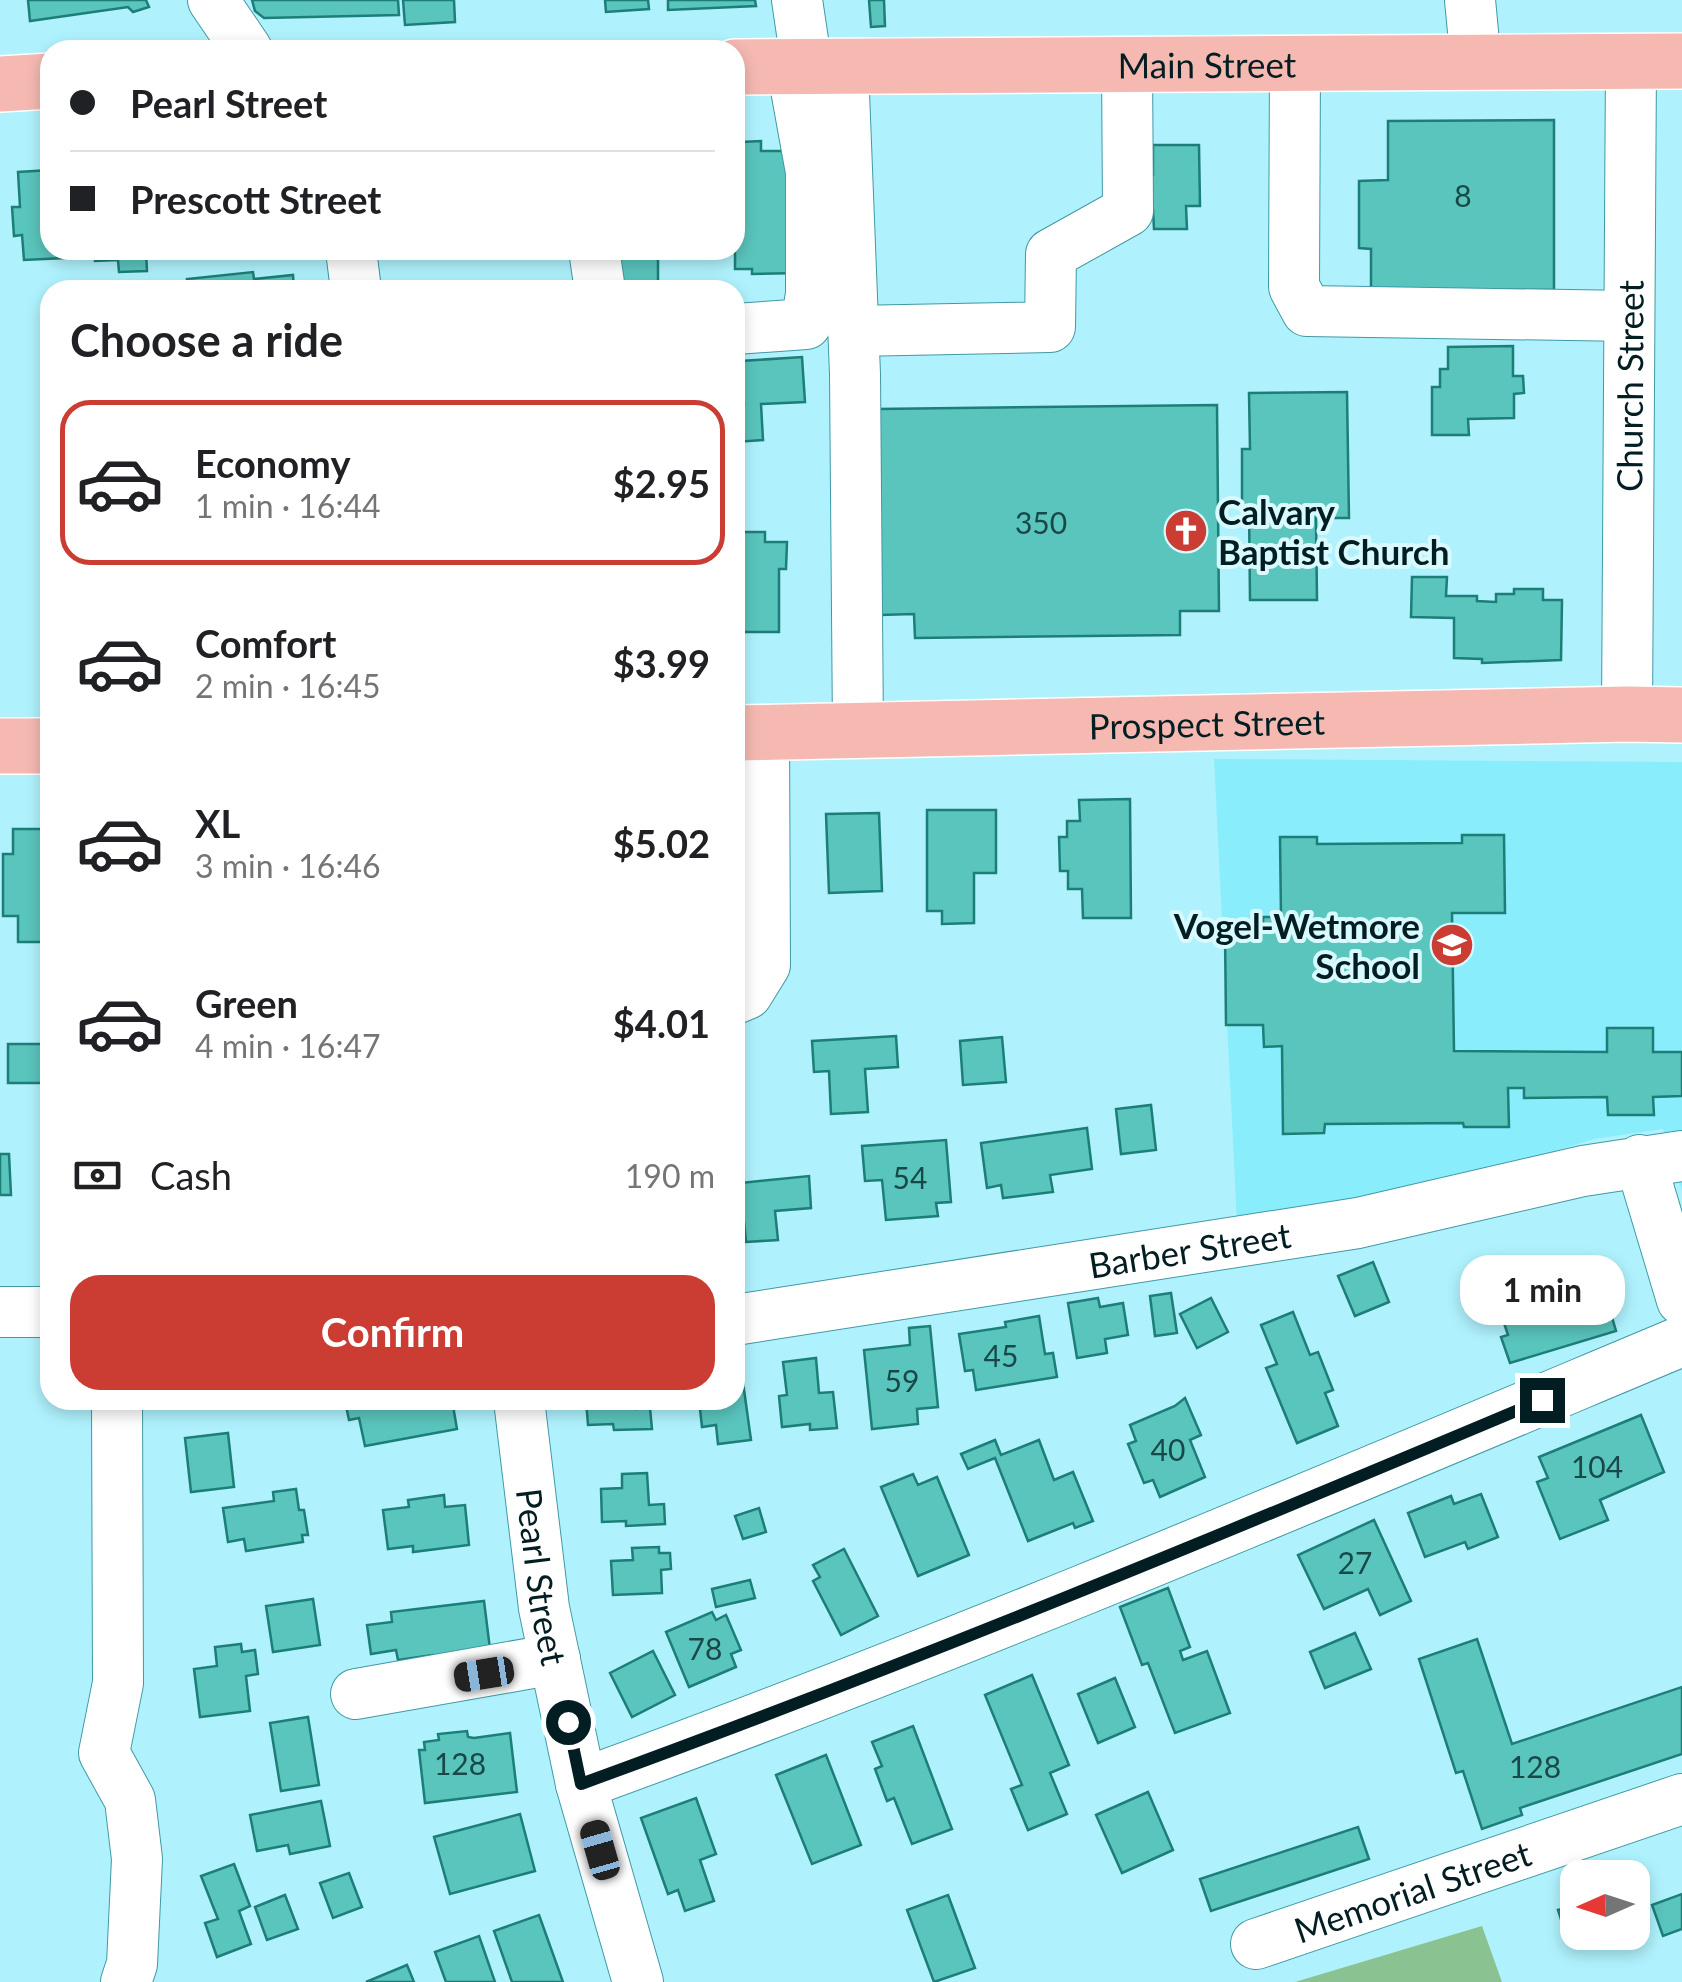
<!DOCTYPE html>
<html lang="en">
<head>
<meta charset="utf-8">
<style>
	:root { --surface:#fff; --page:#f2f2f2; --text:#202124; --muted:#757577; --line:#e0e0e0; --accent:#cb3d33 }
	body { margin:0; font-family:Lato,sans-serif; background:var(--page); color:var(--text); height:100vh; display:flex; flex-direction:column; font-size:38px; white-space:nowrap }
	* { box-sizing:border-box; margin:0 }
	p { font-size:32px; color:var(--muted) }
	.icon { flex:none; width:55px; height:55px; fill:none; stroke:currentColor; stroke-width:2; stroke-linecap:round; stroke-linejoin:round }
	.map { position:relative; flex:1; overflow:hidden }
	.panel { position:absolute; left:40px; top:280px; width:705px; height:1130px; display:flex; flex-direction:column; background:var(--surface); border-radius:30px; box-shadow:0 5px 15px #0003 }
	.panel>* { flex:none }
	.top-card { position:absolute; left:40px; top:40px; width:705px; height:220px; border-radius:30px; box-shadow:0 5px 15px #0003; display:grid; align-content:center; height:220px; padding:0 30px; background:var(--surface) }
	.needle { width:65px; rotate:267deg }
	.fabs { position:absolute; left:1560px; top:1860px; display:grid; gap:20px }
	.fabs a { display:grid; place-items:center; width:90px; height:90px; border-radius:20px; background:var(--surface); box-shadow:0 5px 15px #0003; font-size:50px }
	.end { position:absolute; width:45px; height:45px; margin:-22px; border:12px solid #031e22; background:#fff; box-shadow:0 0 0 5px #fff }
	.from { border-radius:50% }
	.bubble { position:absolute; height:70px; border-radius:30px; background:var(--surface); box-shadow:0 5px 15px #0003; font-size:32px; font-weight:700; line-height:70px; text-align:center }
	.car { position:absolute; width:30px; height:60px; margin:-30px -15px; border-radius:12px; box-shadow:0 0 8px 2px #0007; background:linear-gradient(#222 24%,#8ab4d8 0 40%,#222 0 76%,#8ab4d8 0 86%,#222 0) }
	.top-card b { display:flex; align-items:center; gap:35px; height:95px; font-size:38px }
	.top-card b+b { border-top:2px solid var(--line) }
	.top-card i { width:25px; height:25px; background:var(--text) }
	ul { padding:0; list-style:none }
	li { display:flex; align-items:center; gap:30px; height:165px; margin:0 20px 15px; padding:0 10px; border:5px solid transparent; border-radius:30px }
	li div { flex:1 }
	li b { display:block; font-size:38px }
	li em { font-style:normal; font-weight:700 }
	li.active { border-color:var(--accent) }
	li>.icon { width:90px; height:90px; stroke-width:1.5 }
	h2 { padding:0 30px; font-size:45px; line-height:120px }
	.pay { display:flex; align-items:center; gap:25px; height:110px; padding:0 30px; font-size:38px }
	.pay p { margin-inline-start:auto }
	.button { display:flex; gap:20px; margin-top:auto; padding:20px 30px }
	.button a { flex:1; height:115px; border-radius:30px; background:var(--accent); color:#fff; font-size:40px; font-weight:700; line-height:115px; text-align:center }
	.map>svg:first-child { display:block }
	.built { fill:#8aedfc }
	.green { fill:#8ac292 }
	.building { fill:#5ac5bd; stroke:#1d7e77; stroke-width:2.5 }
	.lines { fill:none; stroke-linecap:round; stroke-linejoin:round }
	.minor-casing { stroke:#4099a5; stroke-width:52 }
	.major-casing { stroke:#fff; stroke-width:58 }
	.minor { stroke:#fff; stroke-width:50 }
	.major { stroke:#f5b9b2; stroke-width:55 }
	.route { stroke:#031e22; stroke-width:12 }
	.labels { text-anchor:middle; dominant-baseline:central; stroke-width:8; stroke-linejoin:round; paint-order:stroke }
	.number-label { font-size:30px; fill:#194849 }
	.street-label { font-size:35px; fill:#031e22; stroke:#d8f9fe }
	.poi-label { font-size:35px; font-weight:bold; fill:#031e22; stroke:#d8f9fe; text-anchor:start }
</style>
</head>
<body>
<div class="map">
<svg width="1682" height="1982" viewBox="0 0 1682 1982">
	<rect width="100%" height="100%" fill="#aff2fd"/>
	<!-- built -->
	<path class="built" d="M1214 759 1682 762V1191L1663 1129 1594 1139 1497 1169 1237 1223Z"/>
	<!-- green -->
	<path class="green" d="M1482 1926 1502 1982H1295Z"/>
	<!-- building -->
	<g class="building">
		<path d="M28 0H146L149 7 133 12 128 7 30 21Z"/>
		<path d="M252 0H398L399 15 264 18 255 11Z"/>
		<path d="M403 0H454L455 22 405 25Z"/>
		<path d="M605 0H648L649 9 606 12Z"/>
		<path d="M668 0H755L756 6 668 10Z"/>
		<path d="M869 0H884L885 26 871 27Z"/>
		<path d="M1554 120V290H1371V249L1359 248V181L1388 180V121Z"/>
		<path d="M761 141V151H791L799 273 752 274V269H735V151H741V142Z"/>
		<path d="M1153 145H1199L1200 206H1186L1187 229H1154L1153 210 1148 211V176L1153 175Z"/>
		<path d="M50 170V250H64L65 258 24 260 22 235 14 236 12 207H20L18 172Z"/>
		<path d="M95 250H146L147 271 119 272 118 260 95 261Z"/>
		<path d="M618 250H658V287H619Z"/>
		<path d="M253 272 254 279 293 275 294 290H189L187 279Z"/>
		<path d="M1513 346V376H1523L1524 393 1514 394V418L1468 419 1469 435H1432V387H1440V369H1448V347Z"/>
		<path d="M802 357 805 402 761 404 763 440 735 442V406L744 405 741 361Z"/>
		<path d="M1347 392 1349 518H1316L1317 600H1250L1249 507H1242V449H1250L1249 393Z"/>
		<path d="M1217 405 1219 611H1180V635L915 638 914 614 880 615 877 409Z"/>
		<path d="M742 532H765V542H787L786 569H779V632H735V569H742Z"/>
		<path d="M1412 577H1447L1446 596H1477V601L1496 602V594H1514V589H1543V600H1562L1561 660 1482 663V659L1454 658V618L1411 617Z"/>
		<path d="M1130 799 1131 918H1083L1082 889H1068V871H1060L1059 837H1067V821H1080L1079 800Z"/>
		<path d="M927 810H996V873H974V923L942 924V911H927Z"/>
		<path d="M879 813 882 891 829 893 826 814Z"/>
		<path d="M13 829H50L49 942H18V916H3V854H13Z"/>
		<path d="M1462 835H1504L1505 913H1452L1454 1051 1607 1052V1028H1653V1052H1682V1096L1653 1097 1654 1115H1608L1607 1097 1524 1098V1088H1508L1509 1127H1464L1463 1123 1325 1124 1324 1133 1283 1134 1282 1046 1264 1047 1263 1025H1226L1225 930 1263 929V917H1281L1280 837H1317V844L1462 843Z"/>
		<path d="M896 1036 898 1067 865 1069 868 1112 831 1114 829 1071 814 1072 812 1041Z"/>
		<path d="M1002 1037 1006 1082 963 1085 960 1041Z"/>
		<rect x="8" y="1044" width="34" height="39"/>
		<path d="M1151 1105 1156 1150 1121 1154 1116 1109Z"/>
		<path d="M1087 1128 1092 1169 1050 1175 1053 1192 1003 1198 1001 1185 987 1188 981 1143Z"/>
		<path d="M946 1140 951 1202 936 1203 938 1216 886 1220 882 1180 865 1181 862 1146Z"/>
		<path d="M0 1154H9L11 1195H0Z"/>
		<path d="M809 1176 811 1208 775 1211 778 1240 746 1242 740 1183Z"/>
		<path d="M1373 1262 1389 1302 1355 1316 1338 1276Z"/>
		<path d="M1599 1273 1616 1331 1510 1363 1501 1337 1508 1335 1504 1323 1524 1317 1518 1298Z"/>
		<path d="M1171 1293 1177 1333 1155 1336 1150 1296Z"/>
		<path d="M1098 1298 1100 1307 1123 1303 1128 1335 1105 1339 1107 1353 1077 1358 1068 1303Z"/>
		<path d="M1211 1298 1228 1332 1197 1348 1180 1314Z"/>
		<path d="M1293 1312 1310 1355 1318 1352 1333 1390 1325 1393 1338 1426 1297 1443 1266 1368 1277 1364 1261 1325Z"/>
		<path d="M1039 1316 1045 1354 1053 1353 1057 1377 976 1390 973 1370 965 1371 959 1334 1006 1327 1005 1322Z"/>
		<path d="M930 1326 938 1407 917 1409 918 1424 872 1429 864 1350 910 1345 909 1328Z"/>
		<path d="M816 1358 819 1393 833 1392 837 1428 810 1430V1424L782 1427 779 1396 787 1395 783 1362Z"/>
		<path d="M740 1361 751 1440 718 1444 716 1425 702 1427 699 1400H735V1362Z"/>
		<path d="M1185 1398 1201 1435 1190 1440 1205 1477 1160 1497 1153 1480 1144 1483 1128 1444 1136 1441 1130 1425 1175 1406Z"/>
		<path d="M452 1400 457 1429 365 1446 359 1418 349 1420 345 1401Z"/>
		<path d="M586 1400H636V1409L650 1408 652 1429 614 1430 613 1424 588 1425Z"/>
		<path d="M1641 1415 1664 1472 1600 1500 1608 1520 1560 1539 1537 1482 1548 1478 1539 1457Z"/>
		<path d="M228 1433 234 1487 191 1492 185 1438Z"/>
		<path d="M995 1440 1001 1455 1039 1440 1054 1480 1073 1472 1093 1521 1075 1528 1073 1523 1028 1541 995 1458 968 1469 961 1454Z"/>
		<path d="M647 1473 649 1505 664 1504 665 1524 626 1526V1521L602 1522 601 1489 622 1488V1474Z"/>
		<path d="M913 1474 918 1485 937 1477 969 1555 918 1576 881 1487Z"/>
		<path d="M296 1489 299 1510H304L308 1535H302L303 1542 246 1551 244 1539 228 1542 223 1508 274 1501 273 1492Z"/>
		<path d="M1481 1494 1498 1537 1468 1549 1465 1542 1425 1557 1408 1513 1451 1496 1454 1504Z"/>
		<path d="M444 1495 445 1507 465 1505 469 1545 413 1552V1546L388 1549 383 1510 409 1507 408 1500Z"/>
		<path d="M759 1508 766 1532 743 1539 735 1516Z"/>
		<path d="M1374 1520 1411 1601 1380 1615 1368 1589 1324 1609 1298 1555Z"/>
		<path d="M659 1547V1553H670L671 1569 661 1570 662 1593 613 1595 611 1561 633 1560 632 1548Z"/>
		<path d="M844 1549 878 1616 841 1635 813 1581 820 1577 813 1565Z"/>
		<path d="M750 1580 755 1598 716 1607 712 1589Z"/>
		<path d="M1168 1588 1190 1647 1180 1651 1183 1660 1207 1651 1230 1713 1175 1733 1148 1663 1142 1665 1120 1607Z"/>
		<path d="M313 1599 320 1645 273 1652 266 1606Z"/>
		<path d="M484 1601 492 1665 433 1655 398 1660 396 1650 371 1654 367 1625 392 1622 391 1612Z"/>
		<path d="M712 1612 716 1620 726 1615 741 1650 731 1654 736 1667 689 1687 666 1632Z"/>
		<path d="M1355 1633 1371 1669 1325 1688 1310 1652Z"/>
		<path d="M1477 1639 1512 1744 1682 1687V1754L1520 1808 1522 1815 1482 1829 1463 1771 1456 1773 1419 1659Z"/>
		<path d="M241 1644 242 1652 255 1650 258 1674 246 1676 250 1711 200 1717 194 1669 217 1666 215 1647Z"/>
		<path d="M653 1651 675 1695 632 1717 610 1673Z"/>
		<path d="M1032 1675 1069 1765 1050 1773 1067 1814 1028 1830 1011 1789 1022 1785 985 1695Z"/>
		<path d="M1115 1678 1135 1727 1098 1743 1078 1694Z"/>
		<path d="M308 1717 319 1785 281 1791 270 1723Z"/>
		<path d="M913 1726 952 1829 912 1844 894 1798 887 1801 875 1769 882 1766 872 1742Z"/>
		<path d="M467 1731 468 1737 474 1738 510 1733 517 1792 425 1803 419 1750H425L424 1742 439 1740 438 1734Z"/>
		<path d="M826 1755 861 1845 812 1864 776 1775Z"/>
		<path d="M1148 1792 1173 1850 1122 1873 1096 1815Z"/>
		<path d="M696 1798 716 1854 700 1860 714 1901 685 1911 678 1890 668 1894 641 1818Z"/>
		<path d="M321 1801 330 1846 290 1854 288 1845 257 1851 250 1815Z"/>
		<path d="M520 1814 535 1871 450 1894 434 1837Z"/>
		<path d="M1358 1827 1369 1859 1211 1911 1200 1879Z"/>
		<path d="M234 1864 250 1906 239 1911 251 1944 217 1957 205 1923 218 1919 201 1876Z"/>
		<path d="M349 1873 362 1907 333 1918 320 1883Z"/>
		<path d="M1682 1894V1929L1663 1936 1652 1905Z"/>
		<path d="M285 1895 298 1929 267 1940 255 1907Z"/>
		<path d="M948 1895 975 1968 934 1982 907 1910Z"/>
		<path d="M1578 1905V1929L1565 1932 1558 1910Z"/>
		<path d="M539 1915 563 1982H512L494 1931Z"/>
		<path d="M479 1936 495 1982H446L435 1952Z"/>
		<path d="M407 1965 414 1982H366Z"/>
	</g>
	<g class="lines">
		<!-- minor casing -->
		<g class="minor-casing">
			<g id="minor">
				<path d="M213 0 247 50"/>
				<path d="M797 0 807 67"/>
				<path d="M1470 0 1476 63"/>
				<path d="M1295 64 1294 287 1307 311 1629 316"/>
				<path d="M843 67 855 374 858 731"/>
				<path d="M351 250 356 290"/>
				<path d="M594 250 600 290"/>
				<path d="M735 329 806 324 811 294V172L792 67"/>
				<path d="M853 331 1050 327 1051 254 1128 211 1127 65"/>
				<path id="s1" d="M1627 714 1631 62"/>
				<path d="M735 999 747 994 765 965 764 733"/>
				<path d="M1640 1160 1682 1300"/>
				<path d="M0 1312H50"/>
				<path id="s2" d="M735 1320 1358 1223 1583 1171 1682 1156"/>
				<path d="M117 1400 118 1683 104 1753 130 1800 137 1859 132 1964 126 1982"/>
				<path id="s3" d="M519 1400 544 1608 581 1784 638 1982"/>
				<path d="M356 1694 555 1659"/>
				<path d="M581 1784C953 1649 1317 1494 1682 1341"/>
				<path id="s4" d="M1256 1944 1682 1799"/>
			</g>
		</g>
		<!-- major casing -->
		<g class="major-casing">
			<g id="major">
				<path id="s5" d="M735 67 1682 61"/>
				<path d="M0 84 50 81"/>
				<path id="s6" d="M735 733 1627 714 1682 715"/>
				<path d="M0 746H50"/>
			</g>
		</g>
		<!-- minor -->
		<use href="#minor" class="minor"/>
		<!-- major -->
		<use href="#major" class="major"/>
	</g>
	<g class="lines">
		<!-- route -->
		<path class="route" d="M568 1722 581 1784C905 1666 1224 1534 1542 1400"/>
	</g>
	<!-- icons -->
	<defs>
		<g id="church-disc" transform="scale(2.25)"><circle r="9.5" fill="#cb3d33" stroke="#d8f9fe"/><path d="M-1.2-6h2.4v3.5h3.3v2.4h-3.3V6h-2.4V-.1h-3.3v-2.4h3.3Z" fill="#fff"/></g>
		<g id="school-disc" transform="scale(2.25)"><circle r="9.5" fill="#cb3d33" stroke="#d8f9fe"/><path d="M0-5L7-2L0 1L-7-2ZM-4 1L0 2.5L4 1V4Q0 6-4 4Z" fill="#fff"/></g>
	</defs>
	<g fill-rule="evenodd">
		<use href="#church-disc" x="1186" y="531"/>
		<use href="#school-disc" x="1452" y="945"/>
	</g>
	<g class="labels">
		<!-- number labels -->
		<g class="number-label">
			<text x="1463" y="195">8</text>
			<text x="1041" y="522">350</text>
			<text x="910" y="1177">54</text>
			<text x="1001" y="1355">45</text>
			<text x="902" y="1380">59</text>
			<text x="1168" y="1449">40</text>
			<text x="1597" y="1466">104</text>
			<text x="1355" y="1562">27</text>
			<text x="705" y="1648">78</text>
			<text x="460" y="1763">128</text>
			<text x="1535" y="1766">128</text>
		</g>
		<!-- street labels -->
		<g class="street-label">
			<text stroke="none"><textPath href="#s5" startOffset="472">Main Street</textPath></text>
			<text stroke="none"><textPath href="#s1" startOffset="328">Church Street</textPath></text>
			<text stroke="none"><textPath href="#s6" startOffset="472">Prospect Street</textPath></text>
			<text stroke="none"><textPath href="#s2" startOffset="460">Barber Street</textPath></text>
			<text stroke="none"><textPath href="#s3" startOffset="178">Pearl Street</textPath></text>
			<text stroke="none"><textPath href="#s4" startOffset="165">Memorial Street</textPath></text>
		</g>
		<!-- poi labels -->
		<g class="poi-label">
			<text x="1218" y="511">Calvary<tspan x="1218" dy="40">Baptist Church</tspan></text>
			<text x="1420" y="925" text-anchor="end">Vogel-Wetmore<tspan x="1420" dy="40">School</tspan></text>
		</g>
	</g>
</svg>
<div class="fabs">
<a><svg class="needle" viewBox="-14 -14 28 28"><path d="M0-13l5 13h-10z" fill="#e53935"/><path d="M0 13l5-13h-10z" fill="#757577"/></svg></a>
</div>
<i class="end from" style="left:568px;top:1722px"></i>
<i class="end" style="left:1542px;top:1400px"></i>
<div class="bubble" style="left:1460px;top:1255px;width:165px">1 min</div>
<i class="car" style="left:484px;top:1674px;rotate:261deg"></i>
<i class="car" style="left:600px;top:1850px;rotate:344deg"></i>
<div class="top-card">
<b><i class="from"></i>Pearl Street</b>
<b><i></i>Prescott Street</b>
</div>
<section class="panel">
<h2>Choose a ride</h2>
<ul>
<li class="active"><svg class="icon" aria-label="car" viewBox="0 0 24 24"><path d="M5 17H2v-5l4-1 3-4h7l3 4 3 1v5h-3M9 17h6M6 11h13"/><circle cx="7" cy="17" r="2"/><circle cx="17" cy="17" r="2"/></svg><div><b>Economy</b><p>1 min · 16:44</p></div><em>$2.95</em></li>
<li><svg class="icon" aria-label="car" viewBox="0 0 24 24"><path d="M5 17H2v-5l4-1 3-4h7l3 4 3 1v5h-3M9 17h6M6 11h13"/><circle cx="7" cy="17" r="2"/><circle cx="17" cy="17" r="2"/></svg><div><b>Comfort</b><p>2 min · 16:45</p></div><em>$3.99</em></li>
<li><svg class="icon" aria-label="car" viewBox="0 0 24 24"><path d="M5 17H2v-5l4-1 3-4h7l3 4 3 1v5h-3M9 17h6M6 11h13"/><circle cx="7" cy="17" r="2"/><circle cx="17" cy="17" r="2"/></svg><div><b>XL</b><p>3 min · 16:46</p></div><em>$5.02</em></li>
<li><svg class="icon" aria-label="car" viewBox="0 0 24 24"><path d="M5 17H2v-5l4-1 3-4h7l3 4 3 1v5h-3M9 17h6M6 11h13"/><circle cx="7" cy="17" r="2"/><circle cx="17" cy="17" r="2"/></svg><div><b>Green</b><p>4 min · 16:47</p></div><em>$4.01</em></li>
</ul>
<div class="pay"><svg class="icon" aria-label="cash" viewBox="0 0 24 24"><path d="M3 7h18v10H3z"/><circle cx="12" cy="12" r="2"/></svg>Cash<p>190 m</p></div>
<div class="button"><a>Confirm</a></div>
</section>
</div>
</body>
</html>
